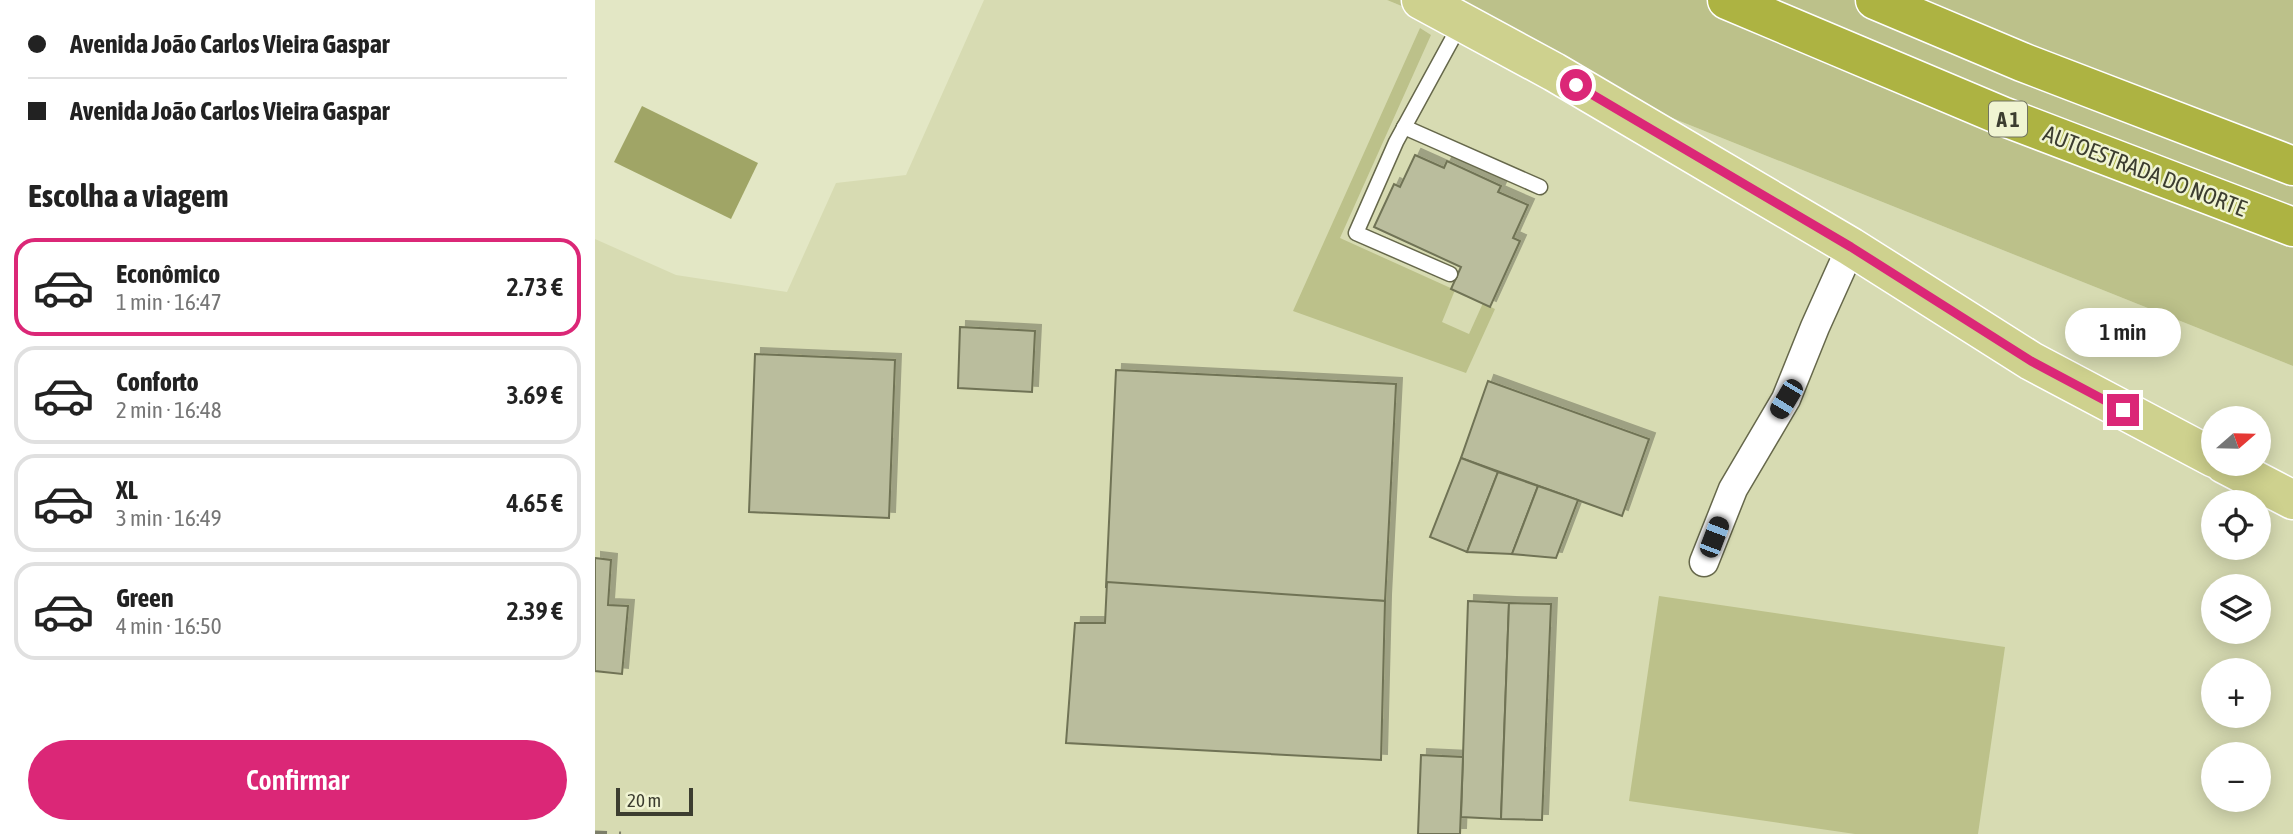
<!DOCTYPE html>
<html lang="pt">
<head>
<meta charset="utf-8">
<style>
	:root { --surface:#fff; --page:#f6f6f6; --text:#222; --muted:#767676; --line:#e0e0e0; --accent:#db2777 }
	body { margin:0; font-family:"Asap Condensed",sans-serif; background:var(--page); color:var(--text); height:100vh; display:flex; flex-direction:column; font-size:26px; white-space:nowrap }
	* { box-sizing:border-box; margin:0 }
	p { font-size:23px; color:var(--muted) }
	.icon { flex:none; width:38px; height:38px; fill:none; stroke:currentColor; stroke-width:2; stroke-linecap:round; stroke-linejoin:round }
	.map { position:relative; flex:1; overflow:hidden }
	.details { display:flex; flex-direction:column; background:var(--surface); width:595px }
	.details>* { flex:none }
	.banner { display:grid; align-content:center; height:154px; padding:0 28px; background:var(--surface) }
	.needle { width:46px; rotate:70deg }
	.buttons { position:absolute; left:1606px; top:406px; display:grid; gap:14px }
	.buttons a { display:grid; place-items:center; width:70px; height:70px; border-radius:50%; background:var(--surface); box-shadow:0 4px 18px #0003; font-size:35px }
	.scale { position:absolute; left:21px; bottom:18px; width:77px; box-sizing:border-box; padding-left:7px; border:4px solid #3c3d30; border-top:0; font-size:19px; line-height:24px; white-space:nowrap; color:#3c3d30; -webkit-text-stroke:5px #f0f4d2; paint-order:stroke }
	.end { position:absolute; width:32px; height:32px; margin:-16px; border:9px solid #db2777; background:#fff; box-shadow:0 0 0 4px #fff }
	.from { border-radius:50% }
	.bubble { position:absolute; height:49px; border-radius:24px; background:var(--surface); box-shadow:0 4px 18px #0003; font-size:23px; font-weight:600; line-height:49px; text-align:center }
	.car { position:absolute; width:21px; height:42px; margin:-21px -10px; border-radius:9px; box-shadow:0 0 5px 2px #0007; background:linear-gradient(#222 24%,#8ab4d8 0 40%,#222 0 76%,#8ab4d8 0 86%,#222 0) }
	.banner b { display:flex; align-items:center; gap:24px; height:66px; font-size:26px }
	.banner b+b { border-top:2px solid var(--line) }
	.banner i { width:18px; height:18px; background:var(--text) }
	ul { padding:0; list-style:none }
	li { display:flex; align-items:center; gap:21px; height:98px; margin:0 14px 10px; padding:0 14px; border:4px solid var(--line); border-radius:21px }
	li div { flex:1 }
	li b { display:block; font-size:26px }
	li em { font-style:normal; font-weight:600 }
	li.selected { border-color:var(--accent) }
	li>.icon { width:63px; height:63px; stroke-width:1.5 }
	h2 { padding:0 28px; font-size:32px; line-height:84px }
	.cta { display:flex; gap:14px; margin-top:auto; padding:14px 28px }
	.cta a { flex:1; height:80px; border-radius:42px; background:var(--accent); color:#fff; font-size:28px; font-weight:600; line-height:80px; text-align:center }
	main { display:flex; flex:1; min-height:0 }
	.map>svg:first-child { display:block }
	.built { fill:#d7dbb2; fill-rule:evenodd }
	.green { fill:#bcc18a }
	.water { fill:#a0a566 }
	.building { fill:#babd9d; stroke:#707355; stroke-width:2; filter:url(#shadow) }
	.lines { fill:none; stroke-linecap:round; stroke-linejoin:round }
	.lane-casing { stroke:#66684b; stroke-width:17 }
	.street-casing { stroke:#66684b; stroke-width:31 }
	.primary-casing { stroke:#fff; stroke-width:41 }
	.highway-casing { stroke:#fff; stroke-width:41 }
	.lane { stroke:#fff; stroke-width:14 }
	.street { stroke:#fff; stroke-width:28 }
	.primary { stroke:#ced18e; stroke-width:38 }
	.highway { stroke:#adb342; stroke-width:38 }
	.rail { stroke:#7c7e69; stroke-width:5; stroke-dasharray:12 12; stroke-linecap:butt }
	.route { stroke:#db2777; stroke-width:9 }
	.labels { text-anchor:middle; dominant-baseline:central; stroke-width:5; stroke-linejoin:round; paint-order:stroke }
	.shield { fill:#f0f4d2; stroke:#727461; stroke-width:2 }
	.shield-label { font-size:21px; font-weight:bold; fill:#3c3d30 }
	.street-label { font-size:23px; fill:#3c3d30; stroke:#f0f4d2 }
</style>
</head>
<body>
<main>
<section class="details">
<div class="banner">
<b><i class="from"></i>Avenida João Carlos Vieira Gaspar</b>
<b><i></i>Avenida João Carlos Vieira Gaspar</b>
</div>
<h2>Escolha a viagem</h2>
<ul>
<li class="selected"><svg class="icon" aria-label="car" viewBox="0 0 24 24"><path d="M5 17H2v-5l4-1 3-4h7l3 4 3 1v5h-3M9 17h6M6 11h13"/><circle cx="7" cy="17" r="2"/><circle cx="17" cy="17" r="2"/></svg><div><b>Econômico</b><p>1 min · 16:47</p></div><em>2.73 €</em></li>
<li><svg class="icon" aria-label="car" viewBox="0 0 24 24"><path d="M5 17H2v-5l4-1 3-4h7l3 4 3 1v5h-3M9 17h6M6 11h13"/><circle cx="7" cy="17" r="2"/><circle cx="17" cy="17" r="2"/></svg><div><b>Conforto</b><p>2 min · 16:48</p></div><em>3.69 €</em></li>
<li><svg class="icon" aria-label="car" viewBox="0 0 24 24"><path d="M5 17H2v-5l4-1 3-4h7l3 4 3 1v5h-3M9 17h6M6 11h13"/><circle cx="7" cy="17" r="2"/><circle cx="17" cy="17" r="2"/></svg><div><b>XL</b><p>3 min · 16:49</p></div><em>4.65 €</em></li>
<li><svg class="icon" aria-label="car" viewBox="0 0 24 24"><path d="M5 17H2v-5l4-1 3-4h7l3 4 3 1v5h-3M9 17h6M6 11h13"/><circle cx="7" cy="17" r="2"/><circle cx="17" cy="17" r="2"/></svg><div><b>Green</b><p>4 min · 16:50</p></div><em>2.39 €</em></li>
</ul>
<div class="cta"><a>Confirmar</a></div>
</section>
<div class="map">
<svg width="1698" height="834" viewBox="0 0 1698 834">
	<defs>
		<filter id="shadow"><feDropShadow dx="6" dy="-6" stdDeviation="0" flood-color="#0004"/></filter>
	</defs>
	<rect width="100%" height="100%" fill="#e3e7c5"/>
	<!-- built -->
	<path class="built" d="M389 0H792L1087 122 1698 366V834H0V239L81 275 192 292 241 183 311 175ZM1619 418H1664V464H1619ZM1619 502H1664V548H1619ZM1619 586H1664V632H1619ZM1619 670H1664V716H1619ZM1619 754H1664V800H1619Z"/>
	<!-- green -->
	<g class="green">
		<path d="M792 0H1698V366L1087 122Z"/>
		<path d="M825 28 836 35 745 238 860 290 847 322 874 334 888 303 900 309 871 373 698 311Z"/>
		<path d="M1064 596 1410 647 1383 834H1260L1034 801Z"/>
	</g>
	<!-- water -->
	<path class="water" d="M47 106 163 163 136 219 19 162Z"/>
	<!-- building -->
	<g class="building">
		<path d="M820 155 849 168 852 161 906 186 903 192 933 205 918 238 925 241 895 307 856 289 866 267 779 227 799 184 805 187Z"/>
		<path d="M365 327 440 331 437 392 363 388Z"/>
		<path d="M160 354 300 360 294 518 154 512Z"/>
		<path d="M521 370 801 384 790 601 511 587Z"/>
		<path d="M893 381 1054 439 1027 516 866 458Z"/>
		<path d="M866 458 903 472 872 552 835 537Z"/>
		<path d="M903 472 943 486 917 554 872 552Z"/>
		<path d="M943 486 983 500 961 558 917 554Z"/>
		<path d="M0 558 16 560 13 605 33 606 27 674 0 671Z"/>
		<path d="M512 582 790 601 786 760 471 743 480 623H510Z"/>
		<path d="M873 601 914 603 906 819 866 817Z"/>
		<path d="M914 603 956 604 947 820 906 819Z"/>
		<path d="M826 755 868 757 865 834H823Z"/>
	</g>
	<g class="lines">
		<!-- lane casing -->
		<g class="lane-casing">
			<g id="lane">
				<path d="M809 127 945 187"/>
				<path d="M855 274 761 233 801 142 866 23"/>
			</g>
		</g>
		<!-- street casing -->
		<g class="street-casing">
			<path id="street" d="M1109 562 1138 489 1191 399 1220 327 1256 247"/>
		</g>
		<!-- primary casing -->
		<g class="primary-casing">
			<g id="primary">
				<path d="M826 0 959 72 1256 247 1436 361 1619 458"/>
				<path d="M1629 464 1698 500"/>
			</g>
		</g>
		<!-- highway casing -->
		<g class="highway-casing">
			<g id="highway">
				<path d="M1132 0 1407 116 1698 227"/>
				<path d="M1280 0 1427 62 1698 166"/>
			</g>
		</g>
		<!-- lane -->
		<use href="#lane" class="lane"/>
		<!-- street -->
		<use href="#street" class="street"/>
		<!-- primary -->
		<use href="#primary" class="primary"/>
		<!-- highway -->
		<use href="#highway" class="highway"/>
		<!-- rail -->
		<path class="rail" d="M0 833 26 834"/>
	</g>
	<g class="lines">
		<!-- route -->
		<path class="route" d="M981 85 1256 247 1436 361 1528 410"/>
	</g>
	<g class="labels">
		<!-- shield labels -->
		<rect class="shield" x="1394" y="101.5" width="38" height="35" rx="5"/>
		<g class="shield-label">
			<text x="1413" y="119">A 1</text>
		</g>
		<!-- street labels -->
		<g class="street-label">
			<text transform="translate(1550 171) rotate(21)">AUTOESTRADA DO NORTE</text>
		</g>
	</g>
</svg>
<div class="buttons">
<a><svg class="needle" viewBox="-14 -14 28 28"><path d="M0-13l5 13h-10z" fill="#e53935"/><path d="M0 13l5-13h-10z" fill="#767676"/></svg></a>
<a><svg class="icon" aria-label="locate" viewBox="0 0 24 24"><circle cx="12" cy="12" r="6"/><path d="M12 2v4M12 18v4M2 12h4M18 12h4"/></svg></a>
<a><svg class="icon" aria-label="layers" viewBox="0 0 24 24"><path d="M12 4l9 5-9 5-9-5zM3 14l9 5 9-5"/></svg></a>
<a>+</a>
<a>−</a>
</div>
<div class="scale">20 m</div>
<i class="end from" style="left:981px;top:85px"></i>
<i class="end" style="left:1528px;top:410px"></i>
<div class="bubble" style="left:1470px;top:308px;width:116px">1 min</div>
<i class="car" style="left:1191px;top:399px;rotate:211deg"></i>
<i class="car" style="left:1119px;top:537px;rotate:21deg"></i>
</div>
</main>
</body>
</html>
